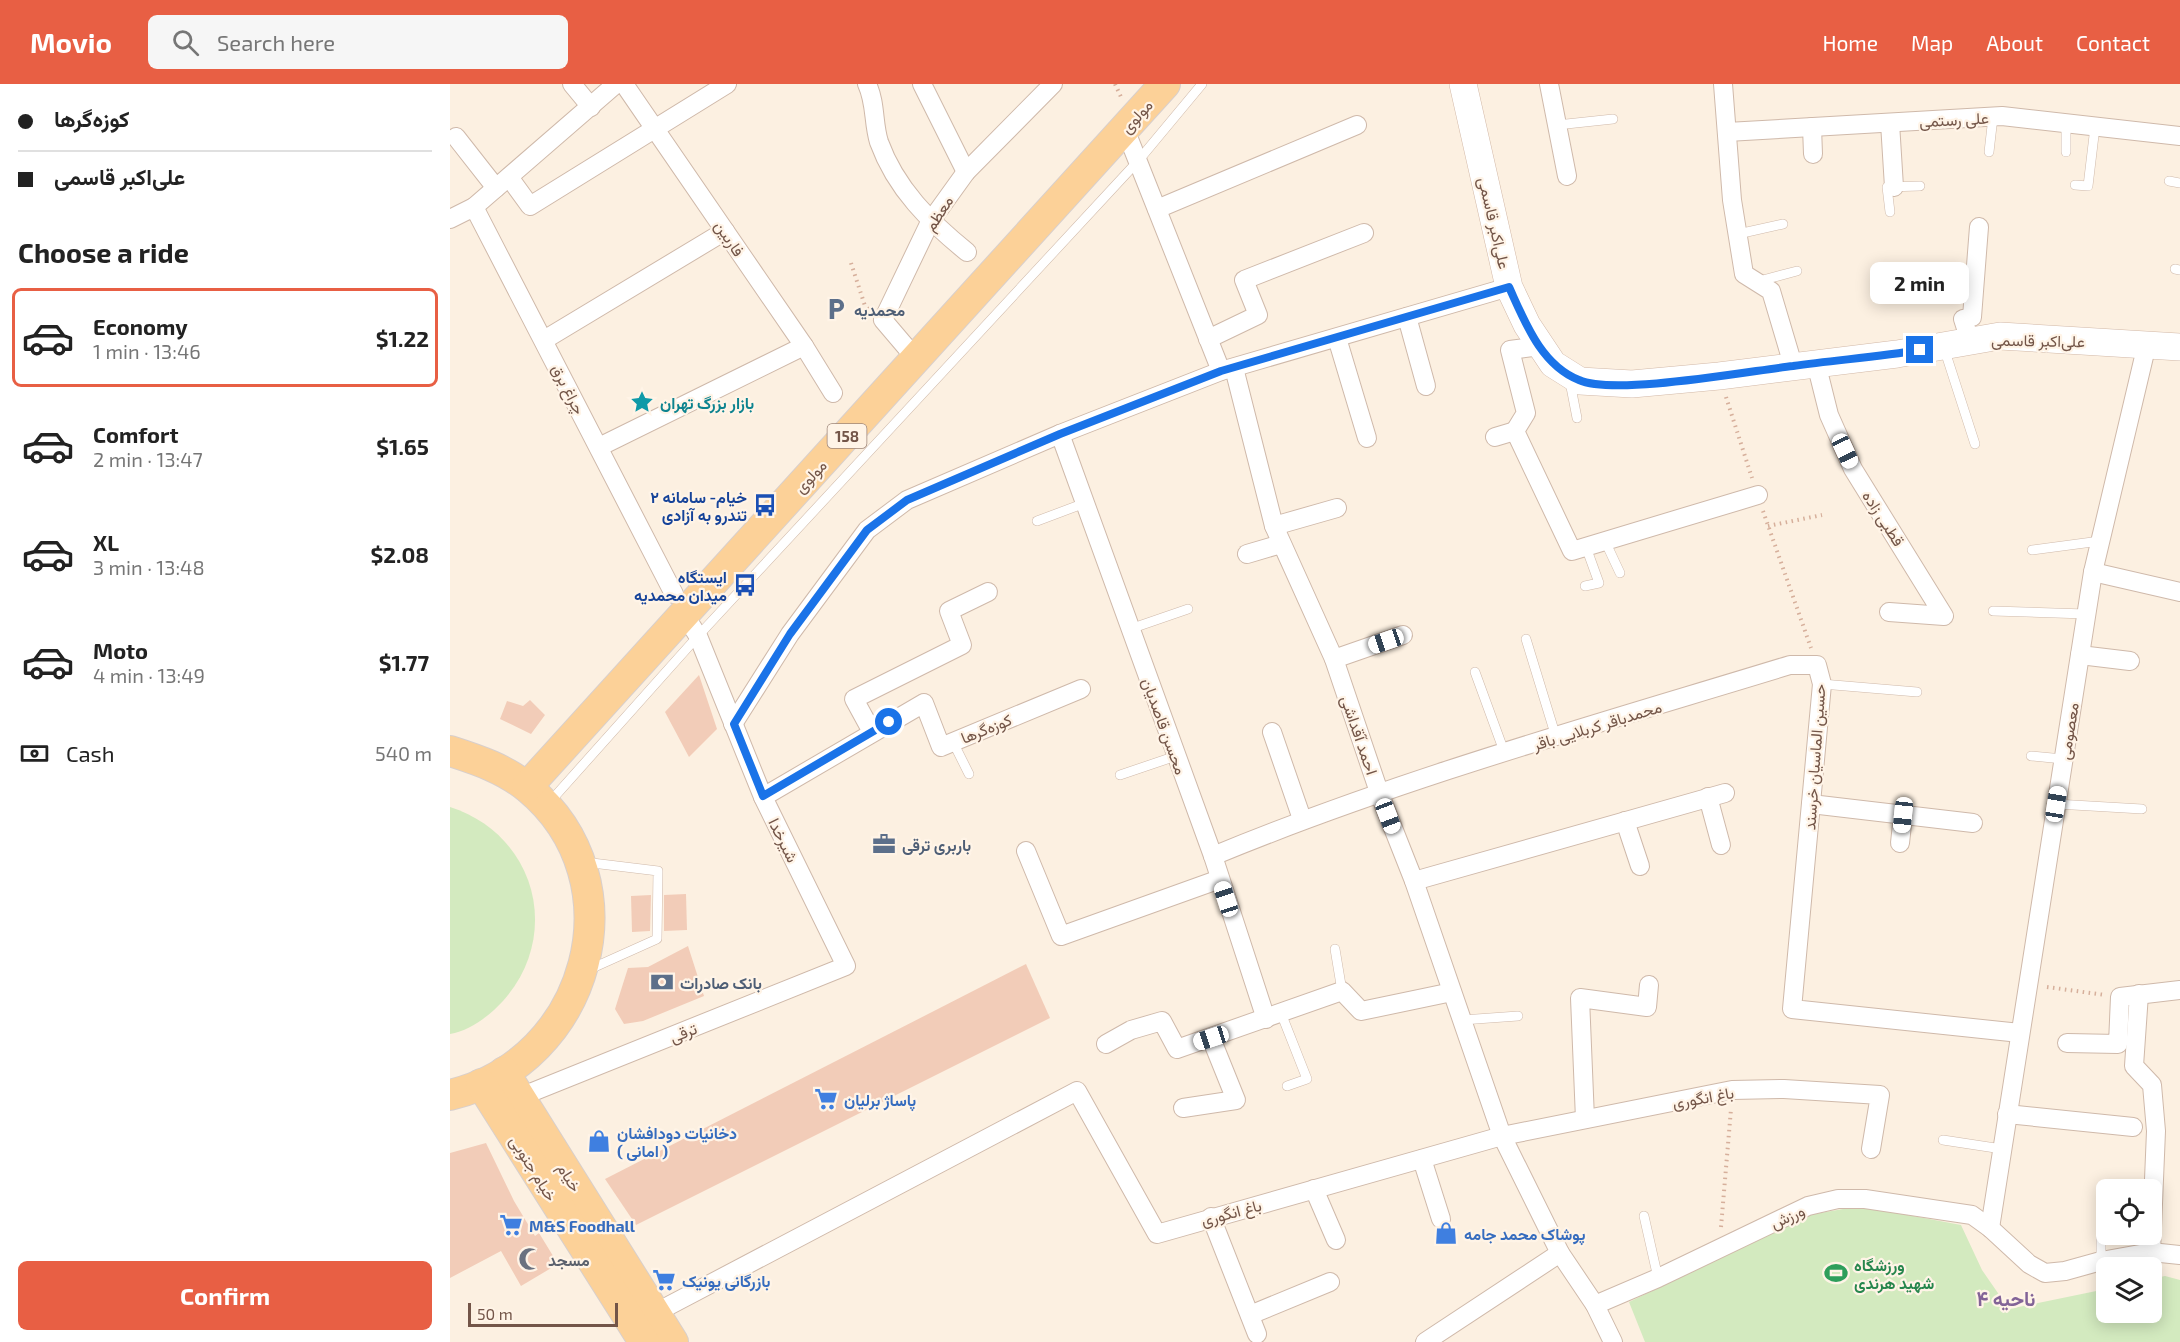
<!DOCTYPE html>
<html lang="en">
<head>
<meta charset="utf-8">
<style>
	:root { --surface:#fff; --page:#f6f6f6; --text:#222; --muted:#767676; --line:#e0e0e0; --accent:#e85f44 }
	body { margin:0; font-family:"Exo 2",Vazirmatn,sans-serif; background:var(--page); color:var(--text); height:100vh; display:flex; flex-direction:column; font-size:22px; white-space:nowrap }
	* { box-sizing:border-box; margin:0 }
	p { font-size:20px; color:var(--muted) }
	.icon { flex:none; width:33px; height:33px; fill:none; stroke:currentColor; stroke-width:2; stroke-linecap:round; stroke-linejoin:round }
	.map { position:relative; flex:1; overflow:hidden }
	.panel { display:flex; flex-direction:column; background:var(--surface); width:450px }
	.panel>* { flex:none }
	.banner { display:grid; align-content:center; height:132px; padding:0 18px; background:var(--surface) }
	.buttons { position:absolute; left:1646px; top:1095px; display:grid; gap:12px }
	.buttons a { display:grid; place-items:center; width:66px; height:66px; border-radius:9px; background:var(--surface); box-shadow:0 3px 15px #0003; font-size:30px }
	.scale { position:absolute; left:18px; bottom:15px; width:150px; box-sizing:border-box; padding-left:6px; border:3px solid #735548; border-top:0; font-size:16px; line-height:21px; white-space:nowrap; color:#735548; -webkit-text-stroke:4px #fff4e7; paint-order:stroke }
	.end { position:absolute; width:27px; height:27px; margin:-14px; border:8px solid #1a73e8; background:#fff; box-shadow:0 0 0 3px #fff }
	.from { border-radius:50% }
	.bubble { position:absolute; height:42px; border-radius:9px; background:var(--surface); box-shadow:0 3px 15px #0003; font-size:20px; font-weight:700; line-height:42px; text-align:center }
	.car { position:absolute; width:18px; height:36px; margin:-18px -9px; border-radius:8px; box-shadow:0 0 4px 2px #0007; background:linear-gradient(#fff 24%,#345 0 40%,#fff 0 76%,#345 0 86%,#fff 0) }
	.banner b { display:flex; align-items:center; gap:21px; height:57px; font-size:22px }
	.banner b+b { border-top:2px solid var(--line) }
	.banner i { width:15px; height:15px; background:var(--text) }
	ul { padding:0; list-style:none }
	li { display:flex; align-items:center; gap:18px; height:99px; margin:0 12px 9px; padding:0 6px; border:3px solid transparent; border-radius:9px }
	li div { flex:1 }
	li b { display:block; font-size:22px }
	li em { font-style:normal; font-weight:700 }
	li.active { border-color:var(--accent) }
	li>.icon { width:54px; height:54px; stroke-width:1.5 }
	h2 { padding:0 18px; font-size:27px; line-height:72px }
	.pay { display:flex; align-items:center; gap:15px; height:66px; padding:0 18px; font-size:22px }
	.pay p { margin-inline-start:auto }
	.action { display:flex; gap:12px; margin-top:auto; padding:12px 18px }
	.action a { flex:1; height:69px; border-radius:9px; background:var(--accent); color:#fff; font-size:24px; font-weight:700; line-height:69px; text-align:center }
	header { display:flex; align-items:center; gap:36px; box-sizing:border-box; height:84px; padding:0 30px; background:var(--accent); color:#fff }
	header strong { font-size:28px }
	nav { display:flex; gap:33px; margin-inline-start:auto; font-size:21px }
	.search { width:420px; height:54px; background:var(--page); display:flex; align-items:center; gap:15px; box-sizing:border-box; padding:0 21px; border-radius:9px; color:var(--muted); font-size:22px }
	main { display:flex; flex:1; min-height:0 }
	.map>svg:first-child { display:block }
	.green { fill:#d3eabf }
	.building { fill:#f2ccb8 }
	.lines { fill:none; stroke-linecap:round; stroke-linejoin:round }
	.lane-casing { stroke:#cfb9aa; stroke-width:10 }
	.street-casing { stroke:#cfb9aa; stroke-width:20 }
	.secondary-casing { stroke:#d2b8a7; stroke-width:28 }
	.primary-casing { stroke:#d8cfcc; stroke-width:32 }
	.path { stroke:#d6af9b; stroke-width:4; stroke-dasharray:1.5 4.5; stroke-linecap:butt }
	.lane { stroke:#fff; stroke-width:9 }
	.street { stroke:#fff; stroke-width:18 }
	.secondary { stroke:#fff; stroke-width:27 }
	.primary { stroke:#fcd198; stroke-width:30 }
	.route { stroke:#1a73e8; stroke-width:8 }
	.labels { text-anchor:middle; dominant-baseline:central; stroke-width:4.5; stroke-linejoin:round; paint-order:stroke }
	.shield { fill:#fff4e7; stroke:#9d8578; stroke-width:1.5 }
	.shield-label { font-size:15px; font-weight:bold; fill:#735548 }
	.street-label { font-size:16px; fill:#735548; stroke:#fff4e7 }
	.service-label { font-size:16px; font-weight:bold; fill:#4e5e75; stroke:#fff4e7; text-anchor:start }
	.culture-label { font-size:16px; font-weight:bold; fill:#0d838f; stroke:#fff4e7; text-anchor:start }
	.transit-label { font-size:16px; font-weight:bold; fill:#164399; stroke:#fff4e7; text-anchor:end }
	.shop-label { font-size:16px; font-weight:bold; fill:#366cbe; stroke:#fff4e7; text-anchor:start }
	.worship-label { font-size:16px; font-weight:bold; fill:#5b616d; stroke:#fff4e7; text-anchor:start }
	.leisure-label { font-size:16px; font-weight:bold; fill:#27864d; stroke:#fff4e7; text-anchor:start }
	.quarter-label { font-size:20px; font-weight:bold; fill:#826397; stroke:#fff4e7 }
</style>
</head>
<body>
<header>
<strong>Movio</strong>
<div class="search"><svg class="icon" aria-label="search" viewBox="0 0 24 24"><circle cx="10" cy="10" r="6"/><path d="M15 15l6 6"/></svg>Search here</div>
<nav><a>Home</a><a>Map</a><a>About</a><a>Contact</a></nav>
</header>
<main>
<section class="panel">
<div class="banner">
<b><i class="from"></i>کوزه‌گرها</b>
<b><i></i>علی‌اکبر قاسمی</b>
</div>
<h2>Choose a ride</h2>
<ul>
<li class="active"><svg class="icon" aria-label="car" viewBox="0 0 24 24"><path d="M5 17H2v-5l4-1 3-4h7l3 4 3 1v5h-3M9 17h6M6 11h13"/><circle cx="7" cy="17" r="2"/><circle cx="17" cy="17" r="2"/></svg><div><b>Economy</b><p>1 min · 13:46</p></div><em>$1.22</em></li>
<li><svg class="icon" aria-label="car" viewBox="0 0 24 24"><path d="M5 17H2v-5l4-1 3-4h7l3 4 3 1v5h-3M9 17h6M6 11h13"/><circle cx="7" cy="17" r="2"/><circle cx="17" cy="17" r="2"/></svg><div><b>Comfort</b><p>2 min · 13:47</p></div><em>$1.65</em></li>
<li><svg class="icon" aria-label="car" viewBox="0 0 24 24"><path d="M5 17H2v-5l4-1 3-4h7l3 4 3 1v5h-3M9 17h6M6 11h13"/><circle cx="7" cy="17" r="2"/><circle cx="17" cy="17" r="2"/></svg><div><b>XL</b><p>3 min · 13:48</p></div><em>$2.08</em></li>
<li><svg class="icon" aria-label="car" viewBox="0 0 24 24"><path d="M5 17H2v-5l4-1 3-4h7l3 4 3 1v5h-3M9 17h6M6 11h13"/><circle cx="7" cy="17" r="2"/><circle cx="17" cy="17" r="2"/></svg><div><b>Moto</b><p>4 min · 13:49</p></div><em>$1.77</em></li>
</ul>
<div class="pay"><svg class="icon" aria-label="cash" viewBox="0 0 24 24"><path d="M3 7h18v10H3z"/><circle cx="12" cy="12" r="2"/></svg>Cash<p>540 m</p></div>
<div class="action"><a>Confirm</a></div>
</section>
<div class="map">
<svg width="1730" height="1258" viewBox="0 0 1730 1258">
	<rect width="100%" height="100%" fill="#fcf0e1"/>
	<!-- green -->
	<g class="green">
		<path d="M0 723C85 750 113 850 53 917 40 931 20 947 0 950Z"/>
		<path d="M1410 1122 1511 1141 1532 1186 1559 1225 1656 1205V1228H1701V1195L1715 1192 1730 1196V1258H1195L1179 1218 1359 1131Z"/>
	</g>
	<!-- building -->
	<g class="building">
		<path d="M249 591 267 645 239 673 215 628Z"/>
		<path d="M80 616 95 631 81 650 50 635 57 617 73 622Z"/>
		<path d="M236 810 237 846 214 847V811Z"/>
		<path d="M201 811 200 847 182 848 181 812Z"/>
		<path d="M238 862 254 912 193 937 174 940 165 925 178 884 198 883Z"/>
		<path d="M576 880 600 934 186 1141 155 1095Z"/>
		<path d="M36 1059 64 1117 85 1152 89 1149 108 1180 71 1202 51 1167 0 1194V1069Z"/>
	</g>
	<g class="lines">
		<!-- lane casing -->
		<g class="lane-casing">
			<g id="lane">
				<path d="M1107 41 1163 35"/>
				<path d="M1539 68 1543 33"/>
				<path d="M1616 68V40"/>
				<path d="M1719 97 1730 99"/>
				<path d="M1625 101 1638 102 1645 43"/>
				<path d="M1440 128 1437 103 1470 102"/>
				<path d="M1288 150 1333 140"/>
				<path d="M1725 185 1730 186"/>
				<path d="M1309 197 1347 187"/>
				<path d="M1494 264 1525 360"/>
				<path d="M1120 298 1127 334"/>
				<path d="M587 437 635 419"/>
				<path d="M1155 457 1170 489"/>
				<path d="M1582 466 1650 457"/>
				<path d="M1135 502 1149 499 1136 463"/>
				<path d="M1543 527 1636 530"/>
				<path d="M680 545 738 525"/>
				<path d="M1076 555 1106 653"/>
				<path d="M1025 588 1055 670"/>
				<path d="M1372 600 1467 608"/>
				<path d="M503 658 519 690"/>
				<path d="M1581 672 1613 675"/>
				<path d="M670 691 726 672"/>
				<path d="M98 720 248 552 688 77 752 0"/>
				<path d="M1606 720 1692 725"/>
				<path d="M134 778 208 787 207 855 138 886"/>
				<path d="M885 865 892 907"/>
				<path d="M831 929 857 995 837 1002"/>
				<path d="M1012 936 1068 932"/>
				<path d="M1493 1056 1552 1065"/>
				<path d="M1651 1108V1177"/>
				<path d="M1194 1132 1208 1194"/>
			</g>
		</g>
		<!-- street casing -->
		<g class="street-casing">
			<g id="street">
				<path d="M122 0 141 23"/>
				<path d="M174 0 354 262 383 309"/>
				<path d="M417 0C426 19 423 39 429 58 446 105 480 138 517 168"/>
				<path d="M472 0 516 88"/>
				<path d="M1099 0 1117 92"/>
				<path d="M1273 0 1282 116 1294 190 1321 207 1343 281"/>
				<path d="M1440 39 1444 103"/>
				<path d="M1362 43 1363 70"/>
				<path d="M675 45 771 287"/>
				<path d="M1277 48 1552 32 1730 52"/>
				<path d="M6 53 46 104"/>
				<path d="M59 93 80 122 277 0"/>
				<path d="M24 123 166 0"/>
				<path d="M707 125 907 41"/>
				<path d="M0 135 24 123 224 510"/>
				<path d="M957 233 976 302"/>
				<path d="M887 254 917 354"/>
				<path d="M758 255 808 231 794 196 914 149"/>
				<path d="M94 256 275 147"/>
				<path d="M1520 257 1513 235 1522 233 1529 143"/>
				<path d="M1090 262 1060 266 1076 329 1065 347 1122 467 1308 411"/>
				<path d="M467 276 433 236 480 138 516 88 603 0"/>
				<path d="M1366 279 1379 331 1403 385 1494 532 1439 528"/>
				<path d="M784 284 824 442 884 575 930 711 964 797 1052 1052 1110 1169 1145 1221 1163 1258"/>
				<path d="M610 350 763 772 816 935"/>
				<path d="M1045 353 1065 347"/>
				<path d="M149 363 354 262"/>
				<path d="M824 442 887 424"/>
				<path d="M797 470 831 460"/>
				<path d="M1643 488 1730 508"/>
				<path d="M1630 571 1680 577"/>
				<path d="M884 575 953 551"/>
				<path d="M283 640 340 550 417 446 457 416 610 350 771 287 1059 203"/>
				<path d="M422 648 404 615 512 561 499 527 538 508"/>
				<path d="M822 648 852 735"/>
				<path d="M313 713 474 619 491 663 631 605"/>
				<path d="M1258 713 1271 761"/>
				<path d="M1361 720 1523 739"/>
				<path d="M1175 737 1190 782"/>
				<path d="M1450 759 1453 731"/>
				<path d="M576 767 611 852 770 795"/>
				<path d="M763 772C949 695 1147 640 1340 581H1367L1372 600 1342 925 1570 949"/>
				<path d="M964 797 1275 709"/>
				<path d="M1689 910 1684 982 1702 1001 1706 1047 1701 1168"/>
				<path d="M1617 959 1668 960 1670 913 1730 906"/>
				<path d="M656 960 681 946 712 937 727 965 892 907 911 927 1002 908"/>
				<path d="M70 1013 396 882 313 713 248 552 234 530"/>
				<path d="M733 1024 786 1016 761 954"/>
				<path d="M1557 1030 1683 1043"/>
				<path d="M1135 1035 1130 914 1197 923 1199 901"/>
				<path d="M972 1075 991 1135"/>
				<path d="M864 1105 886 1156"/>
				<path d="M761 1133 807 1250"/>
				<path d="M1540 1144 1643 488 1697 260"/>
				<path d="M1145 1221 1208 1194 1358 1122 1388 1115H1415L1522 1131 1540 1144 1579 1180 1595 1189 1615 1187 1651 1177 1701 1168 1730 1171"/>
				<path d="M205 1229 627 1007 707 1150 1052 1052 1282 1006 1334 1005 1430 1011 1421 1065"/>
				<path d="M800 1231 880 1198"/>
				<path d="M975 1258 1110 1169"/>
			</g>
		</g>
		<!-- secondary casing -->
		<g class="secondary-casing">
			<path id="secondary" d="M1013 0 1059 203 1077 241 1103 280 1130 297 1182 300 1269 292 1447 270 1550 252 1730 263"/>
		</g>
		<!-- primary casing -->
		<g class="primary-casing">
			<g id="primary">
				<path d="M0 667C28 676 55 685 78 704 190 797 140 978 0 1011"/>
				<path d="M77 703 715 0"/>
				<path d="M54 988 223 1258"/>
				<path d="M31 1000 194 1258"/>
			</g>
		</g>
		<!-- path -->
		<g class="path">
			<path d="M665 0 671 13"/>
			<path d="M401 179 415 222 418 225"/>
			<path d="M1276 313 1302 394"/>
			<path d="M1313 427 1361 564"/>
			<path d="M1318 442 1372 431"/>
			<path d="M1597 903 1655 911"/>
			<path d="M1271 1143 1281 1025"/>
		</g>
		<!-- lane -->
		<use href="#lane" class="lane"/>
		<!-- street -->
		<use href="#street" class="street"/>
		<!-- secondary -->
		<use href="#secondary" class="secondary"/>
		<!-- primary -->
		<use href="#primary" class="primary"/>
	</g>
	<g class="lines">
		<!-- route -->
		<path class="route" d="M439 638 313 712 284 640 340 550 417 446 457 416 610 350 771 287 1059 203C1075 238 1091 281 1129 296 1165 312 1299 287 1343 282 1385 276 1428 273 1470 266"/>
	</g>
	<!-- icons -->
	<defs>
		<g id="parking-bare" transform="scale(1.8)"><path d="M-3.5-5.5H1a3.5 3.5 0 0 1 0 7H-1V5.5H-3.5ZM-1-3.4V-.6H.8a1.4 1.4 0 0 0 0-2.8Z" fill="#5c6f8a" stroke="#fff4e7" stroke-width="2.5" paint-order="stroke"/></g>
		<g id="sight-bare" transform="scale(1.8)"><path d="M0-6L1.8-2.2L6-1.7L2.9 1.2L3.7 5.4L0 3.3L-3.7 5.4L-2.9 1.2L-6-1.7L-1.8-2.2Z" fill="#0f9aa8" stroke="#fff4e7" stroke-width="2.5" paint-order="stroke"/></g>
		<g id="bus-bare" transform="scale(1.8)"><path d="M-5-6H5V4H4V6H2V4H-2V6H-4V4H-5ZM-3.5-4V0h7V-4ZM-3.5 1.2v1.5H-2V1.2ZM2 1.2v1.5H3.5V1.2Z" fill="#1a4fb4" stroke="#fff4e7" stroke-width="2.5" paint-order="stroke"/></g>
		<g id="office-bare" transform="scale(1.8)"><path d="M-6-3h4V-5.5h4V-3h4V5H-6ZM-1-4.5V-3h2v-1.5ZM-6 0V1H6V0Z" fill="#5c6f8a" stroke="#fff4e7" stroke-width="2.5" paint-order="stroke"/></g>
		<g id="bank-bare" transform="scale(1.8)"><path d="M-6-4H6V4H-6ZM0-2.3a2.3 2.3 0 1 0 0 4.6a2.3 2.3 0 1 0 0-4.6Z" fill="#5c6f8a" stroke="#fff4e7" stroke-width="2.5" paint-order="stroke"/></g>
		<g id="supermarket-bare" transform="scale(1.8)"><path d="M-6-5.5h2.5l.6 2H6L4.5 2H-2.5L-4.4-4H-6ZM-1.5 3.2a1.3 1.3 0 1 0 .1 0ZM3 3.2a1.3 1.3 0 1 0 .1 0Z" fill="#3f7fe0" stroke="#fff4e7" stroke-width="2.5" paint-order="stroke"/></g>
		<g id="shop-bare" transform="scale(1.8)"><path d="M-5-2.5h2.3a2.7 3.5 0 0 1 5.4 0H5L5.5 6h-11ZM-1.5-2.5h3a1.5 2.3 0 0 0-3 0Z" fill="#3f7fe0" stroke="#fff4e7" stroke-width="2.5" paint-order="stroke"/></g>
		<g id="mosque-bare" transform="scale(1.8)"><path d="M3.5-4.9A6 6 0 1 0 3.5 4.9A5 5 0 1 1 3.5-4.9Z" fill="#6b7280" stroke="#fff4e7" stroke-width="2.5" paint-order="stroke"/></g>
		<g id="stadium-bare" transform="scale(1.8)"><path d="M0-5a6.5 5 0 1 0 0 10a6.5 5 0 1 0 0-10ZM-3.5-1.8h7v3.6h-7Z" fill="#2e9e5b" stroke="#fff4e7" stroke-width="2.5" paint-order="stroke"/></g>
	</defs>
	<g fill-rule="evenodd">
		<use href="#parking-bare" x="386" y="225"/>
		<use href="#sight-bare" x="192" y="318"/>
		<use href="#bus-bare" x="315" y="421"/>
		<use href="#bus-bare" x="295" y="501"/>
		<use href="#office-bare" x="434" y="760"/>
		<use href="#bank-bare" x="212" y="898"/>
		<use href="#supermarket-bare" x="376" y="1015"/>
		<use href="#shop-bare" x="149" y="1057"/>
		<use href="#supermarket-bare" x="61" y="1141"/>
		<use href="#shop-bare" x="996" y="1149"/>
		<use href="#mosque-bare" x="80" y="1175"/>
		<use href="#stadium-bare" x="1386" y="1189"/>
		<use href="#supermarket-bare" x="214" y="1196"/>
	</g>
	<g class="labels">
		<!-- shield labels -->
		<rect class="shield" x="377.5" y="340" width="39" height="24" rx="4.5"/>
		<g class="shield-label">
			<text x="397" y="352">158</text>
		</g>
		<!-- street labels -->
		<g class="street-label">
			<text transform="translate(686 32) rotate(-48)">مولوی</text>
			<text transform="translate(1504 35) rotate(-3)">علی رستمی</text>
			<text transform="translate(488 129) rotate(-57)">معظم</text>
			<text transform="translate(1045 139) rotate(77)">علی‌اکبر قاسمی</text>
			<text transform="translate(280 154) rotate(56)">فاربین</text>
			<text transform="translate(1588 256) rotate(1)">علی‌اکبر قاسمی</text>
			<text transform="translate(119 305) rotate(63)">چراغ برق</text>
			<text transform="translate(360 392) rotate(-47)">مولوی</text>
			<text transform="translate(1434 434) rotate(57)">قطبی زاده</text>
			<text transform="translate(1147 641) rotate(-17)">محمدباقر کربلایی باقر</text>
			<text transform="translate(715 642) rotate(70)">محسن قاصدیان</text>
			<text transform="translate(536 644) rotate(-22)">کوزه‌گرها</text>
			<text transform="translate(1618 647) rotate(-81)">معصومی</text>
			<text transform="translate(910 651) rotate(71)">احمد آقداشی</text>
			<text transform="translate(1364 673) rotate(-86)">حسین الماسیان خرسند</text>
			<text transform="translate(334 756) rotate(64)">شیرخدا</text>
			<text transform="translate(233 948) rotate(-22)">ترقی</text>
			<text transform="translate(1253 1013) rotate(-10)">باغ انگوری</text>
			<text transform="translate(84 1084) rotate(58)">خیام جنوبی</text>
			<text transform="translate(120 1093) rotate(58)">خیام</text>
			<text transform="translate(781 1128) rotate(-15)">باغ انگوری</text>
			<text transform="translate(1337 1132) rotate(-25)">ورزش</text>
		</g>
		<!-- service labels -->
		<g class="service-label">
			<text x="404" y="225">محمدیه</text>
			<text x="452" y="760">باربری ترقی</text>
			<text x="230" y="898">بانک صادرات</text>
		</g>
		<!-- culture labels -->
		<g class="culture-label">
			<text x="210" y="318">بازار بزرگ تهران</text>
		</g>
		<!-- transit labels -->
		<g class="transit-label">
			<text x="297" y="412">خیام- سامانه ۲<tspan x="297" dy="18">تندرو به آزادی</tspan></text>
			<text x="277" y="492">ایستگاه<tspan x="277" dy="18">میدان محمدیه</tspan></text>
		</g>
		<!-- shop labels -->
		<g class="shop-label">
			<text x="394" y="1015">پاساژ برلیان</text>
			<text x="167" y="1048">دخانیات دودافشان<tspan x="167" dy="18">( امانی )</tspan></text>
			<text x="79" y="1141">M&amp;S Foodhall</text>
			<text x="1014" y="1149">پوشاک محمد جامه</text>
			<text x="232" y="1196">بازرگانی یونیک</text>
		</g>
		<!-- worship labels -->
		<g class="worship-label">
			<text x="98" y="1175">مسجد</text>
		</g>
		<!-- leisure labels -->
		<g class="leisure-label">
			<text x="1404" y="1180">ورزشگاه<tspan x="1404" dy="18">شهید هرندی</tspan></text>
		</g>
		<!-- quarter labels -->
		<g class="quarter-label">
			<text x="1556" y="1214">ناحیه ۴</text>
		</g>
	</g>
</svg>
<div class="buttons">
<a><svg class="icon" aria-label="locate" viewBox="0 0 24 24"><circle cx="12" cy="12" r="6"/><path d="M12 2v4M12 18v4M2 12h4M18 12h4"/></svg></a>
<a><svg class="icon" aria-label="layers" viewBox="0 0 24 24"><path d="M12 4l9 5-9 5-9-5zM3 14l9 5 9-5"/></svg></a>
</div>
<div class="scale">50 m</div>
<i class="end from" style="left:439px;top:638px"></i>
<i class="end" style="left:1470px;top:266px"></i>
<div class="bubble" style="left:1420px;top:178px;width:99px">2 min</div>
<i class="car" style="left:1395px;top:367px;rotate:155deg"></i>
<i class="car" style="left:936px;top:557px;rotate:251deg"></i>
<i class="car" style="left:1606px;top:720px;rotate:9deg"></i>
<i class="car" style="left:1453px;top:731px;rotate:186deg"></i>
<i class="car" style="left:938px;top:732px;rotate:159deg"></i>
<i class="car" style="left:776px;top:815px;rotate:342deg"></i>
<i class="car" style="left:761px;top:954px;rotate:252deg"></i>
</div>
</main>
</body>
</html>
